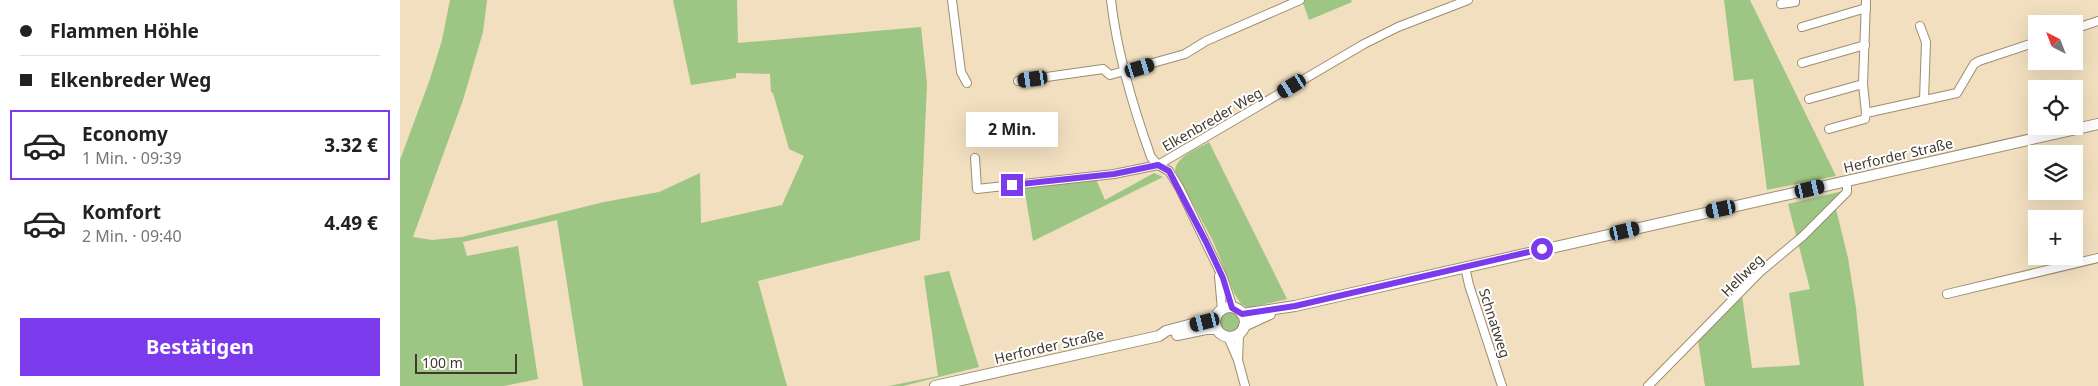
<!DOCTYPE html>
<html lang="de">
<head>
<meta charset="utf-8">
<style>
	:root { --surface:#fff; --page:#f2f2f2; --text:#222; --muted:#767676; --line:#e0e0e0; --accent:#7c3aed }
	body { margin:0; font-family:"Noto Sans",sans-serif; background:var(--page); color:var(--text); height:100vh; display:flex; flex-direction:column; font-size:19px; white-space:nowrap }
	* { box-sizing:border-box; margin:0 }
	p { font-size:16px; color:var(--muted) }
	.icon { flex:none; width:28px; height:28px; fill:none; stroke:currentColor; stroke-width:2; stroke-linecap:round; stroke-linejoin:round }
	.map { position:relative; flex:1; overflow:hidden }
	.sheet { display:flex; flex-direction:column; background:var(--surface); width:400px }
	.sheet>* { flex:none }
	.top-card { display:grid; align-content:center; height:110px; padding:0 20px; background:var(--surface) }
	.needle { width:32px; rotate:318deg }
	.tools { position:absolute; left:1628px; top:15px; display:grid; gap:10px }
	.tools a { display:grid; place-items:center; width:55px; height:55px; border-radius:0px; background:var(--surface); box-shadow:0 5px 20px #0002; font-size:25px }
	.scale { position:absolute; left:15px; bottom:12px; width:102px; box-sizing:border-box; padding-left:5px; border:2px solid #41392d; border-top:0; font-size:14px; line-height:18px; white-space:nowrap; color:#41392d; -webkit-text-stroke:4px #fff; paint-order:stroke }
	.end { position:absolute; width:22px; height:22px; margin:-11px; border:6px solid #7c3aed; background:#fff; box-shadow:0 0 0 2px #fff }
	.from { border-radius:50% }
	.bubble { position:absolute; height:35px; border-radius:0px; background:var(--surface); box-shadow:0 5px 20px #0002; font-size:16px; font-weight:700; line-height:35px; text-align:center }
	.car { position:absolute; width:15px; height:30px; margin:-15px -8px; border-radius:6px; box-shadow:0 0 4px 1px #0007; background:linear-gradient(#222 24%,#8ab4d8 0 40%,#222 0 76%,#8ab4d8 0 86%,#222 0) }
	.top-card b { display:flex; align-items:center; gap:18px; height:48px; font-size:19px }
	.top-card b+b { border-top:1px solid var(--line) }
	.top-card i { width:12px; height:12px; background:var(--text) }
	ul { padding:0; list-style:none }
	li { display:flex; align-items:center; gap:15px; height:70px; margin:0 10px 8px; padding:0 10px; border:2px solid transparent; border-radius:0px }
	li div { flex:1 }
	li b { display:block; font-size:19px }
	li em { font-style:normal; font-weight:700 }
	li.on { border-color:var(--accent) }
	li>.icon { width:45px; height:45px; stroke-width:1.5 }
	.button { display:flex; gap:10px; margin-top:auto; padding:10px 20px }
	.button a { flex:1; height:58px; border-radius:0px; background:var(--accent); color:#fff; font-size:20px; font-weight:700; line-height:58px; text-align:center }
	main { display:flex; flex:1; min-height:0 }
	.map>svg:first-child { display:block }
	.green { fill:#9dc583 }
	.lines { fill:none; stroke-linecap:round; stroke-linejoin:round }
	.street-casing { stroke:#9e8d70; stroke-width:10 }
	.secondary-casing { stroke:#9e8d70; stroke-width:12 }
	.street { stroke:#fff; stroke-width:8 }
	.secondary { stroke:#fff; stroke-width:10 }
	.route { stroke:#7c3aed; stroke-width:6 }
	.labels { text-anchor:middle; dominant-baseline:central; stroke-width:4; stroke-linejoin:round; paint-order:stroke }
	.street-label { font-size:14px; fill:#41392d; stroke:#fff }
</style>
</head>
<body>
<main>
<section class="sheet">
<div class="top-card">
<b><i class="from"></i>Flammen Höhle</b>
<b><i></i>Elkenbreder Weg</b>
</div>
<ul>
<li class="on"><svg class="icon" aria-label="car" viewBox="0 0 24 24"><path d="M5 17H2v-5l4-1 3-4h7l3 4 3 1v5h-3M9 17h6M6 11h13"/><circle cx="7" cy="17" r="2"/><circle cx="17" cy="17" r="2"/></svg><div><b>Economy</b><p>1 Min. · 09:39</p></div><em>3.32 €</em></li>
<li><svg class="icon" aria-label="car" viewBox="0 0 24 24"><path d="M5 17H2v-5l4-1 3-4h7l3 4 3 1v5h-3M9 17h6M6 11h13"/><circle cx="7" cy="17" r="2"/><circle cx="17" cy="17" r="2"/></svg><div><b>Komfort</b><p>2 Min. · 09:40</p></div><em>4.49 €</em></li>
</ul>
<div class="button"><a>Bestätigen</a></div>
</section>
<div class="map">
<svg width="1698" height="386" viewBox="0 0 1698 386">
	<rect width="100%" height="100%" fill="#f1dfbf"/>
	<!-- green -->
	<g class="green">
		<path d="M50 0H87L83 32 63 100 13 237 32 240 62 237 204 202 259 192 300 173 301 223 382 205 404 156 389 149 373 93 371 92 370 74 336 73V78L291 85 273 0H337L338 43 521 27 527 84 520 240 358 281 387 386H183L157 220 63 242 67 256 118 246 138 379 104 386H0V160L30 79 42 40Z"/>
		<path d="M902 0H951L952 2 909 20Z"/>
		<path d="M1324 0H1350L1436 176 1367 190 1353 79 1334 81Z"/>
		<path d="M809 142 887 299 848 308 841 304 834 293 813 241 775 171C776 156 798 149 809 142Z"/>
		<path d="M754 173 763 177 633 241 624 187 696 179 705 200Z"/>
		<path d="M1443 191 1436 209 1448 258 1456 308 1464 386H1305L1298 340 1342 295 1352 368 1400 365 1389 293 1410 289 1388 204Z"/>
		<path d="M549 271 579 367 503 386H489L538 376 524 276Z"/>
		<circle cx="830" cy="322" r="10"/>
	</g>
	<g class="lines">
		<!-- street casing -->
		<g class="street-casing">
			<g id="street">
				<path d="M552 0 561 72 567 83"/>
				<path d="M711 0C717 53 733 107 751 157L758 165 769 171 780 189 823 278 833 308"/>
				<path d="M1381 4 1395 2V0"/>
				<path d="M1520 26 1526 42 1524 100"/>
				<path d="M1402 27 1466 8"/>
				<path d="M1674 29 1698 21"/>
				<path d="M1402 63 1465 45"/>
				<path d="M618 81 703 69 710 75 785 54 806 41 900 0"/>
				<path d="M1409 99 1463 84"/>
				<path d="M1466 113 1557 93 1574 64 1579 61 1636 42"/>
				<path d="M1429 129 1465 119 1466 113 1463 84 1466 0"/>
				<path d="M575 158 577 189 714 174 758 165 964 44 998 27 1068 0"/>
				<path d="M1065 267 1069 285 1102 386"/>
				<path d="M819 276 822 310"/>
				<path d="M1547 294 1698 258"/>
				<path d="M828 337 838 360 845 386"/>
				<path d="M838 360 839 335"/>
				<path d="M1248 386 1360 272 1403 236 1447 192V181"/>
			</g>
		</g>
		<!-- secondary casing -->
		<g class="secondary-casing">
			<g id="secondary">
				<circle cx="830" cy="322" r="15"/>
				<path d="M842 314 895 306 1698 124"/>
				<path d="M844 326 870 314"/>
				<path d="M777 335 806 329H816"/>
				<path d="M535 386 759 336 766 331 815 318"/>
			</g>
		</g>
		<!-- street -->
		<use href="#street" class="street"/>
		<!-- secondary -->
		<use href="#secondary" class="secondary"/>
	</g>
	<g class="lines">
		<!-- route -->
		<path class="route" d="M612 185 714 174 758 165 769 171 806 242 823 278 832 308 842 314 895 306 1142 249"/>
	</g>
	<g class="labels">
		<!-- street labels -->
		<g class="street-label">
			<text transform="translate(812 119) rotate(-30)">Elkenbreder Weg</text>
			<text transform="translate(1498 155) rotate(-13)">Herforder Straße</text>
			<text transform="translate(1342 275) rotate(-45)">Hellweg</text>
			<text transform="translate(1095 323) rotate(72)">Schnatweg</text>
			<text transform="translate(649 346) rotate(-13)">Herforder Straße</text>
		</g>
	</g>
</svg>
<div class="tools">
<a><svg class="needle" viewBox="-14 -14 28 28"><path d="M0-13l5 13h-10z" fill="#e53935"/><path d="M0 13l5-13h-10z" fill="#767676"/></svg></a>
<a><svg class="icon" aria-label="locate" viewBox="0 0 24 24"><circle cx="12" cy="12" r="6"/><path d="M12 2v4M12 18v4M2 12h4M18 12h4"/></svg></a>
<a><svg class="icon" aria-label="layers" viewBox="0 0 24 24"><path d="M12 4l9 5-9 5-9-5zM3 14l9 5 9-5"/></svg></a>
<a>+</a>
</div>
<div class="scale">100 m</div>
<i class="end from" style="left:1142px;top:249px"></i>
<i class="end" style="left:612px;top:185px"></i>
<div class="bubble" style="left:566px;top:112px;width:92px">2 Min.</div>
<i class="car" style="left:740px;top:68px;rotate:73deg"></i>
<i class="car" style="left:633px;top:79px;rotate:262deg"></i>
<i class="car" style="left:892px;top:86px;rotate:239deg"></i>
<i class="car" style="left:1410px;top:189px;rotate:77deg"></i>
<i class="car" style="left:1321px;top:209px;rotate:258deg"></i>
<i class="car" style="left:1225px;top:231px;rotate:77deg"></i>
<i class="car" style="left:805px;top:322px;rotate:256deg"></i>
</div>
</main>
</body>
</html>
